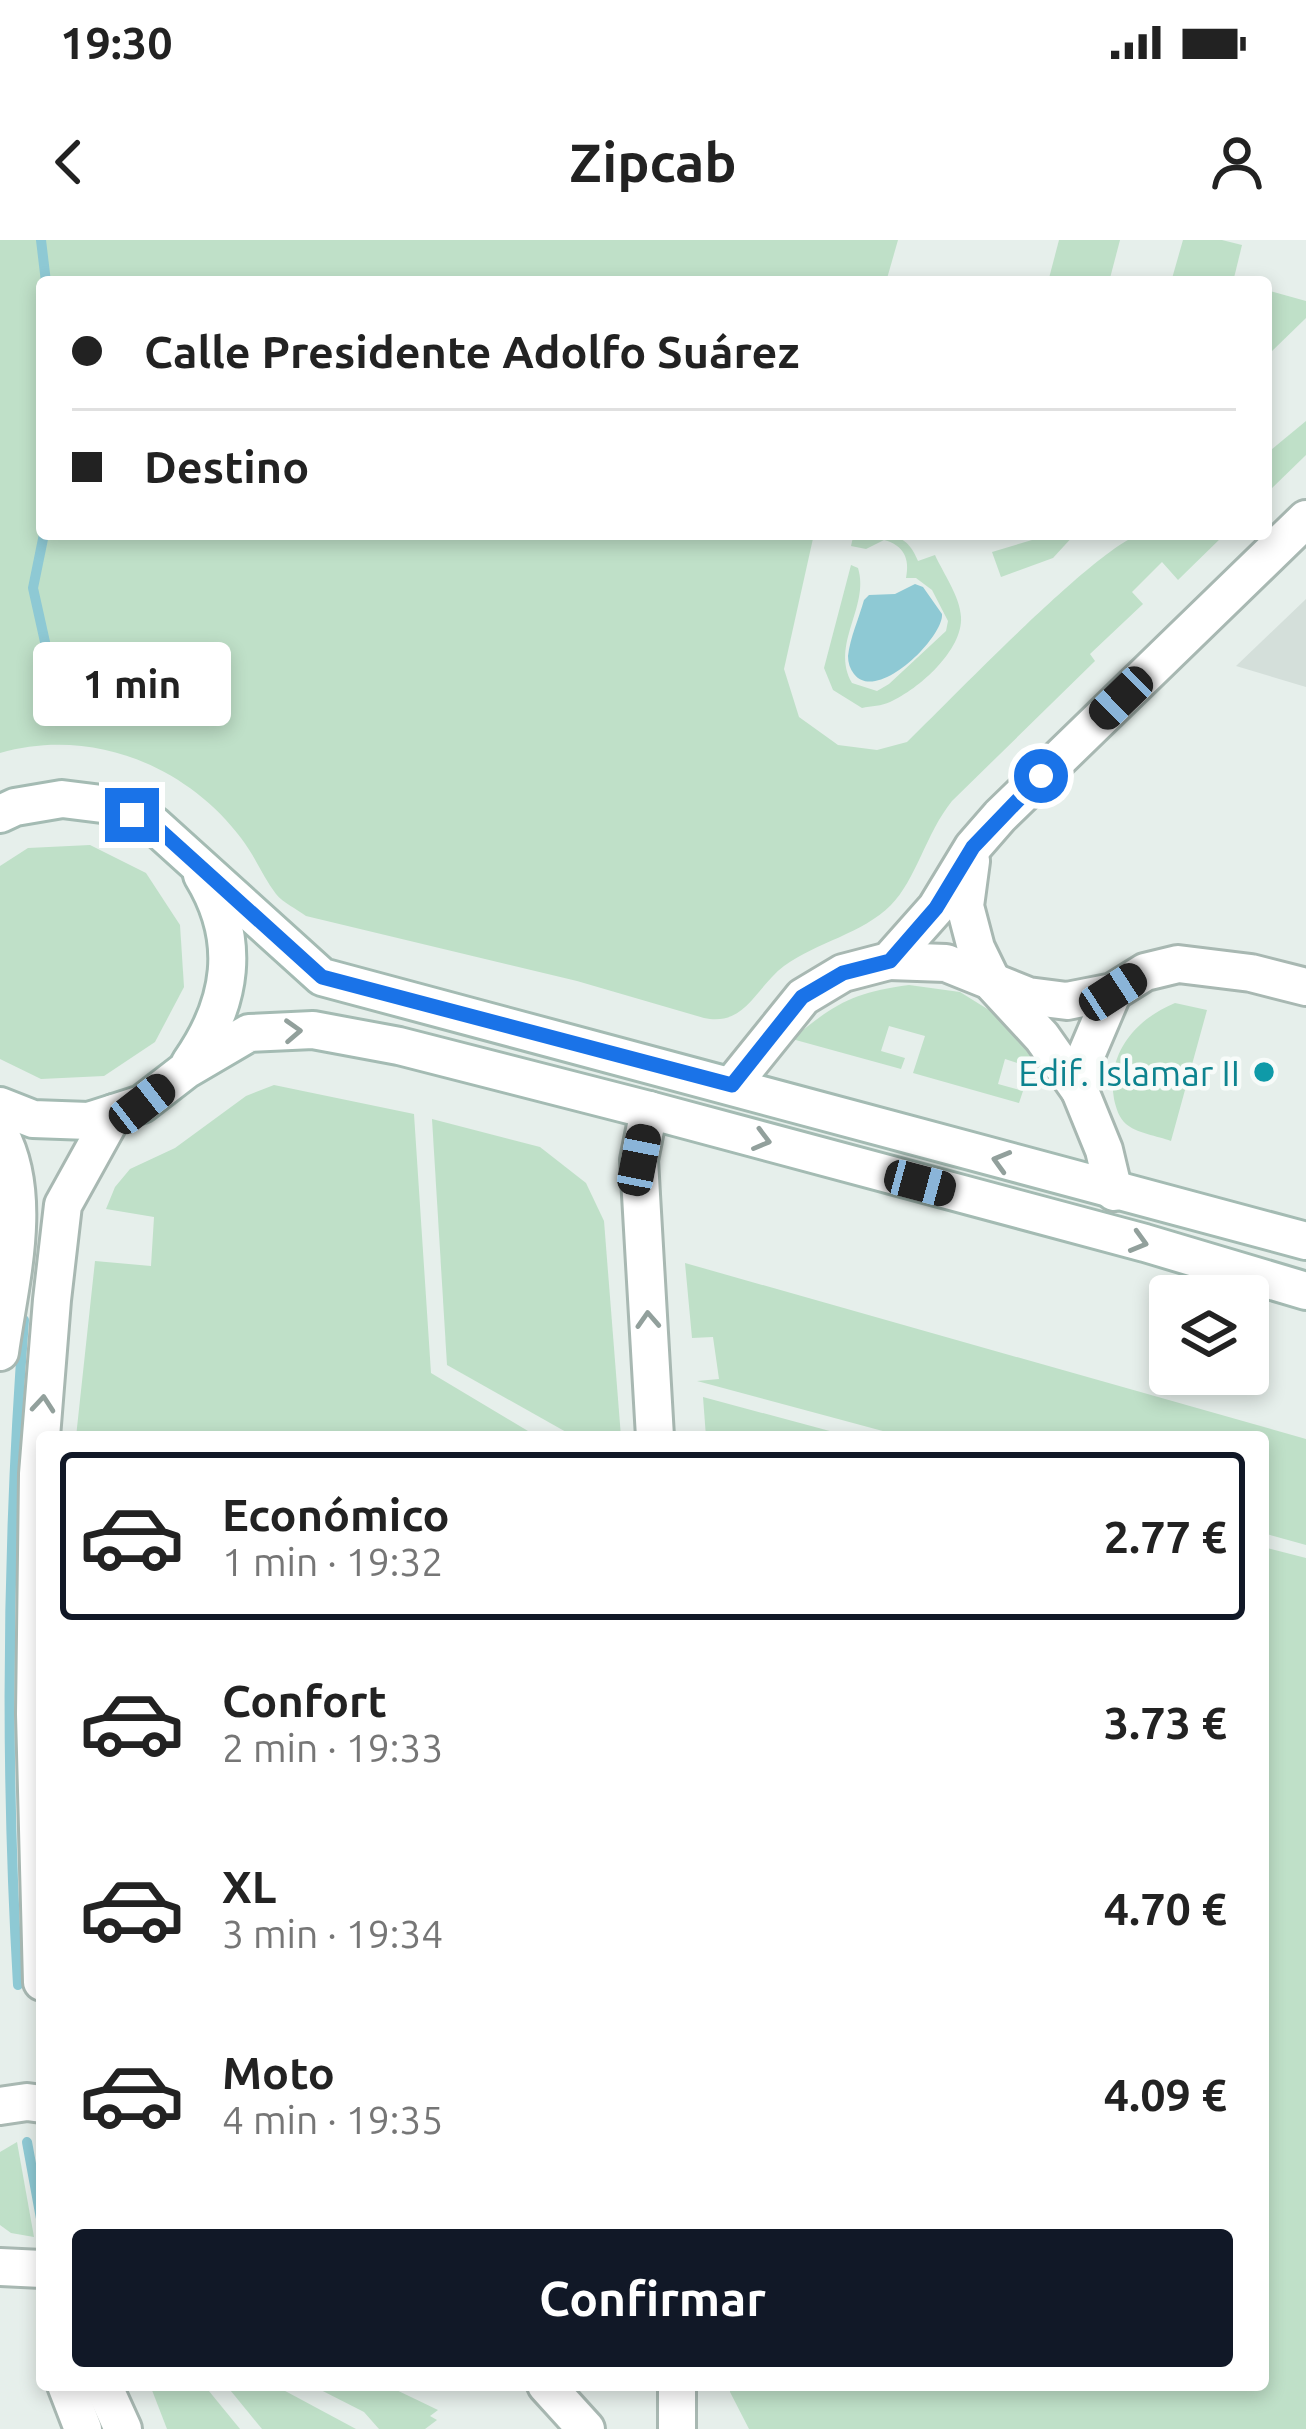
<!DOCTYPE html>
<html lang="es">
<head>
<meta charset="utf-8">
<style>
	:root { --surface:#fff; --page:#f6f6f6; --text:#222; --muted:#767676; --line:#e0e0e0; --accent:#111827 }
	body { margin:0; font-family:Ubuntu,sans-serif; background:var(--page); color:var(--text); height:100vh; display:flex; flex-direction:column; font-size:45px; white-space:nowrap }
	* { box-sizing:border-box; margin:0 }
	p { font-size:39px; color:var(--muted) }
	.icon { flex:none; width:66px; height:66px; fill:none; stroke:currentColor; stroke-width:2; stroke-linecap:round; stroke-linejoin:round }
	.map { position:relative; flex:1; overflow:hidden }
	.side { position:absolute; left:36px; top:1191px; width:1233px; height:960px; display:flex; flex-direction:column; background:var(--surface); border-radius:12px; box-shadow:0 6px 18px #0003 }
	.side>* { flex:none }
	.top-card { position:absolute; left:36px; top:36px; width:1236px; height:264px; border-radius:12px; box-shadow:0 6px 18px #0003; display:grid; align-content:center; height:264px; padding:0 36px; background:var(--surface) }
	.fabs { position:absolute; left:1149px; top:1035px; display:grid; gap:24px }
	.fabs a { display:grid; place-items:center; width:120px; height:120px; border-radius:12px; background:var(--surface); box-shadow:0 6px 18px #0003; font-size:60px }
	.end { position:absolute; width:54px; height:54px; margin:-27px; border:15px solid #1a73e8; background:#fff; box-shadow:0 0 0 6px #fff }
	.from { border-radius:50% }
	.bubble { position:absolute; height:84px; border-radius:12px; background:var(--surface); box-shadow:0 6px 18px #0003; font-size:39px; font-weight:700; line-height:84px; text-align:center }
	.car { position:absolute; width:36px; height:72px; margin:-36px -18px; border-radius:15px; box-shadow:0 0 9px 3px #0007; background:linear-gradient(#222 24%,#8ab4d8 0 40%,#222 0 76%,#8ab4d8 0 86%,#222 0) }
	.top-card b { display:flex; align-items:center; gap:42px; height:114px; font-size:45px }
	.top-card b+b { border-top:3px solid var(--line) }
	.top-card i { width:30px; height:30px; background:var(--text) }
	ul { padding:21px 0 0; list-style:none }
	li { display:flex; align-items:center; gap:36px; height:168px; margin:0 24px 18px; padding:0 12px; border:6px solid transparent; border-radius:12px }
	li div { flex:1 }
	li b { display:block; font-size:45px }
	li em { font-style:normal; font-weight:700 }
	li.selected { border-color:var(--accent) }
	li>.icon { width:108px; height:108px; stroke-width:1.5 }
	.action { display:flex; gap:24px; margin-top:auto; padding:24px 36px }
	.action a { flex:1; height:138px; border-radius:12px; background:var(--accent); color:#fff; font-size:48px; font-weight:700; line-height:138px; text-align:center }
	.status { display:flex; justify-content:space-between; align-items:center; height:84px; padding:0 60px; background:var(--surface); direction:ltr }
	.status svg { height:33px; fill:currentColor }
	header { display:flex; justify-content:space-between; align-items:center; height:156px; padding:0 36px; background:var(--surface); font-size:54px; font-weight:700 }
	.map>svg:first-child { display:block }
	.built { fill:#d4dfda }
	.green { fill:#bfe0c8 }
	.water { fill:#8ec9d4 }
	.lines { fill:none; stroke-linecap:round; stroke-linejoin:round }
	.stream { stroke:#8ec9d4; stroke-width:10 }
	.minor-casing { stroke:#a8b8b2; stroke-width:42 }
	.secondary-casing { stroke:#a4bbb3; stroke-width:42 }
	.minor { stroke:#fff; stroke-width:36 }
	.secondary { stroke:#fff; stroke-width:36 }
	.oneway { stroke:#92a09c }
	.route { stroke:#1a73e8; stroke-width:15 }
	.culture-dot { fill:#0f9aa8; stroke:#f7fbf9; stroke-width:4.5 }
	.labels { text-anchor:middle; dominant-baseline:central; stroke-width:9; stroke-linejoin:round; paint-order:stroke }
	.culture-label { font-size:36px; fill:#0d838f; stroke:#f7fbf9; text-anchor:end }
</style>
</head>
<body>
<div class="status"><b>19:30</b><svg viewBox="0 0 49 12"><path d="M0 12V9h3v3zM5 12V6h3v6zM10 12V3h3v9zM15 12V0h3v12zM26 1h20v11H26zM47 4h2v5h-2z"/></svg></div>
<header><svg class="icon" aria-label="back" viewBox="0 0 24 24"><path d="M15 5l-7 7 7 7"/></svg>Zipcab<svg class="icon" aria-label="person" viewBox="0 0 24 24"><circle cx="12" cy="8" r="4"/><path d="M4 21q1-7 8-7t8 7"/></svg></header>
<div class="map">
<svg width="1306" height="2189" viewBox="0 0 1306 2189">
	<rect width="100%" height="100%" fill="#e6efeb"/>
	<!-- built -->
	<path class="built" d="M1306 359V447L1236 426Z"/>
	<!-- green -->
	<g class="green">
		<path d="M0 0H898L886 42H42V294H814L784 429 799 477 838 505 877 510 907 502C947 464 1100 303 1142 294 1167 289 1199 294 1225 294L1178 340 1162 322 1132 352 1143 364 1090 414 1095 421 952 561C926 593 916 640 891 665 862 694 817 702 784 726 755 748 745 787 704 778L577 741 306 676C297 669 283 663 276 654 263 637 255 616 241 598 186 525 91 487 0 513Z"/>
		<path d="M1059 0H1120L1109 42H1048Z"/>
		<path d="M1183 0H1222L1242 5 1233 42H1171Z"/>
		<path d="M1266 50 1306 61V78L1266 117Z"/>
		<path d="M1306 181V215L1266 254V214Z"/>
		<path d="M874 294C898 294 909 299 918 321L935 315C943 333 960 356 961 377 963 410 919 449 890 462 882 466 871 466 862 468L833 450 824 428 851 325 858 328C870 367 830 404 852 443L877 451 889 444 946 391 948 381 932 350 916 338H906C910 319 904 305 884 300L866 309 851 306 853 297 864 299Z"/>
		<path d="M1052 294H1075L1053 318 1001 337 992 312Z"/>
		<path d="M90 605 146 633 180 685 184 747 155 802 104 836 41 839 0 819V626L28 608Z"/>
		<path d="M909 745 960 752 1018 788 1045 832 1005 819 998 844 1023 851 1019 863 913 833 925 796 889 786 881 811 905 818 901 829 792 799C834 764 854 752 909 745Z"/>
		<path d="M1175 763 1207 770 1171 901C1158 896 1136 893 1126 884 1119 878 1116 868 1114 859 1106 813 1136 779 1175 763Z"/>
		<path d="M274 845 414 874 431 1133 538 1197H76L95 1021 151 1026 154 977 106 969 115 947 130 929 175 908 246 856Z"/>
		<path d="M432 879 540 907 586 943 604 981 621 1197H575L447 1125Z"/>
		<path d="M685 1023 1306 1199V1305L1263 1293V1197H905L697 1141 719 1139 713 1097 692 1098Z"/>
		<path d="M703 1157 852 1197H706Z"/>
		<path d="M1263 1307 1306 1318V2189H749L730 2152V2145H1263Z"/>
		<path d="M17 1902 34 1997 11 1993 0 1985V1912Z"/>
		<path d="M150 2145H204L240 2189H167Z"/>
		<path d="M226 2145H274L356 2189H262Z"/>
		<path d="M311 2145H386L438 2170 430 2176 437 2180 425 2189H379L364 2172Z"/>
	</g>
	<!-- water -->
	<path class="water" d="M915 344 923 347 942 374C944 397 877 464 854 434 850 429 848 423 848 416 850 398 859 378 864 360L869 355 895 354Z"/>
	<g class="lines">
		<!-- stream -->
		<g class="stream">
			<path d="M41 0 46 42"/>
			<path d="M44 294 33 348 57 456"/>
			<path d="M18 1745C5 1523 7 1302 24 1080"/>
			<path d="M27 1902 42 1984"/>
		</g>
		<!-- minor casing -->
		<g class="minor-casing">
			<g id="minor">
				<path d="M971 621 965 666 976 708 994 745 1042 797 1080 851"/>
				<path d="M889 721 946 723 1028 756 1067 761 1113 752 1145 732 1178 724 1251 733 1306 747"/>
				<path d="M1113 752 1084 820 1080 851 1104 910 1114 952"/>
				<path d="M732 845 803 757 843 733 889 721 936 668 973 607 1000 576 1306 279"/>
				<path d="M649 870 639 920 655 1197"/>
				<path d="M0 894C34 957 9 1045 0 1112"/>
				<path d="M42 1742 35 1474 38 1234 52 1060 63 965 114 873"/>
				<path d="M0 1866 27 1862 42 1864"/>
				<path d="M0 2027 42 2029"/>
				<path d="M66 2145 83 2189"/>
				<path d="M103 2145 123 2189"/>
				<path d="M546 2145 586 2189"/>
				<path d="M677 2189V2145"/>
			</g>
		</g>
		<!-- secondary casing -->
		<g class="secondary-casing">
			<g id="secondary">
				<path d="M0 574 15 567 62 559 110 565 154 585 322 737 1306 1001"/>
				<path d="M190 823C232 763 242 700 202 635"/>
				<path d="M0 866 33 879 89 881 142 864 186 830 249 793 313 790 399 806 649 870 1145 1003 1306 1051"/>
			</g>
		</g>
		<!-- minor -->
		<use href="#minor" class="minor"/>
		<!-- secondary -->
		<use href="#secondary" class="secondary"/>
	</g>
	<!-- one-way arrows -->
	<defs><path id="oneway-chevron" d="M-2-3.5L2.5 0L-2 3.5" fill="none" stroke-width="1.6" stroke-linecap="round" stroke-linejoin="round" transform="scale(3)"/></defs>
	<g class="oneway">
		<use href="#oneway-chevron" transform="translate(293 791) rotate(-3)"/>
		<use href="#oneway-chevron" transform="translate(762 900) rotate(15)"/>
		<use href="#oneway-chevron" transform="translate(1001 921) rotate(-164)"/>
		<use href="#oneway-chevron" transform="translate(1139 1002) rotate(16)"/>
		<use href="#oneway-chevron" transform="translate(648 1080) rotate(-93)"/>
		<use href="#oneway-chevron" transform="translate(43 1164) rotate(-85)"/>
	</g>
	<g class="lines">
		<!-- route -->
		<path class="route" d="M132 575 154 585 322 737 732 845 802 757 843 733 890 721 936 668 973 607 1041 536"/>
	</g>
	<!-- markers -->
	<circle class="culture-dot" cx="1264" cy="832" r="12"/>
	<g class="labels">
		<!-- culture labels -->
		<g class="culture-label">
			<text x="1240" y="832">Edif. Islamar II</text>
		</g>
	</g>
</svg>
<div class="fabs">
<a><svg class="icon" aria-label="layers" viewBox="0 0 24 24"><path d="M12 4l9 5-9 5-9-5zM3 14l9 5 9-5"/></svg></a>
</div>
<i class="end from" style="left:1041px;top:536px"></i>
<i class="end" style="left:132px;top:575px"></i>
<div class="bubble" style="left:33px;top:402px;width:198px">1 min</div>
<i class="car" style="left:1121px;top:458px;rotate:226deg"></i>
<i class="car" style="left:1113px;top:752px;rotate:57deg"></i>
<i class="car" style="left:142px;top:864px;rotate:52deg"></i>
<i class="car" style="left:639px;top:920px;rotate:11deg"></i>
<i class="car" style="left:920px;top:943px;rotate:105deg"></i>
<div class="top-card">
<b><i class="from"></i>Calle Presidente Adolfo Suárez</b>
<b><i></i>Destino</b>
</div>
<section class="side">
<ul>
<li class="selected"><svg class="icon" aria-label="car" viewBox="0 0 24 24"><path d="M5 17H2v-5l4-1 3-4h7l3 4 3 1v5h-3M9 17h6M6 11h13"/><circle cx="7" cy="17" r="2"/><circle cx="17" cy="17" r="2"/></svg><div><b>Económico</b><p>1 min · 19:32</p></div><em>2.77 €</em></li>
<li><svg class="icon" aria-label="car" viewBox="0 0 24 24"><path d="M5 17H2v-5l4-1 3-4h7l3 4 3 1v5h-3M9 17h6M6 11h13"/><circle cx="7" cy="17" r="2"/><circle cx="17" cy="17" r="2"/></svg><div><b>Confort</b><p>2 min · 19:33</p></div><em>3.73 €</em></li>
<li><svg class="icon" aria-label="car" viewBox="0 0 24 24"><path d="M5 17H2v-5l4-1 3-4h7l3 4 3 1v5h-3M9 17h6M6 11h13"/><circle cx="7" cy="17" r="2"/><circle cx="17" cy="17" r="2"/></svg><div><b>XL</b><p>3 min · 19:34</p></div><em>4.70 €</em></li>
<li><svg class="icon" aria-label="car" viewBox="0 0 24 24"><path d="M5 17H2v-5l4-1 3-4h7l3 4 3 1v5h-3M9 17h6M6 11h13"/><circle cx="7" cy="17" r="2"/><circle cx="17" cy="17" r="2"/></svg><div><b>Moto</b><p>4 min · 19:35</p></div><em>4.09 €</em></li>
</ul>
<div class="action"><a>Confirmar</a></div>
</section>
</div>
</body>
</html>
